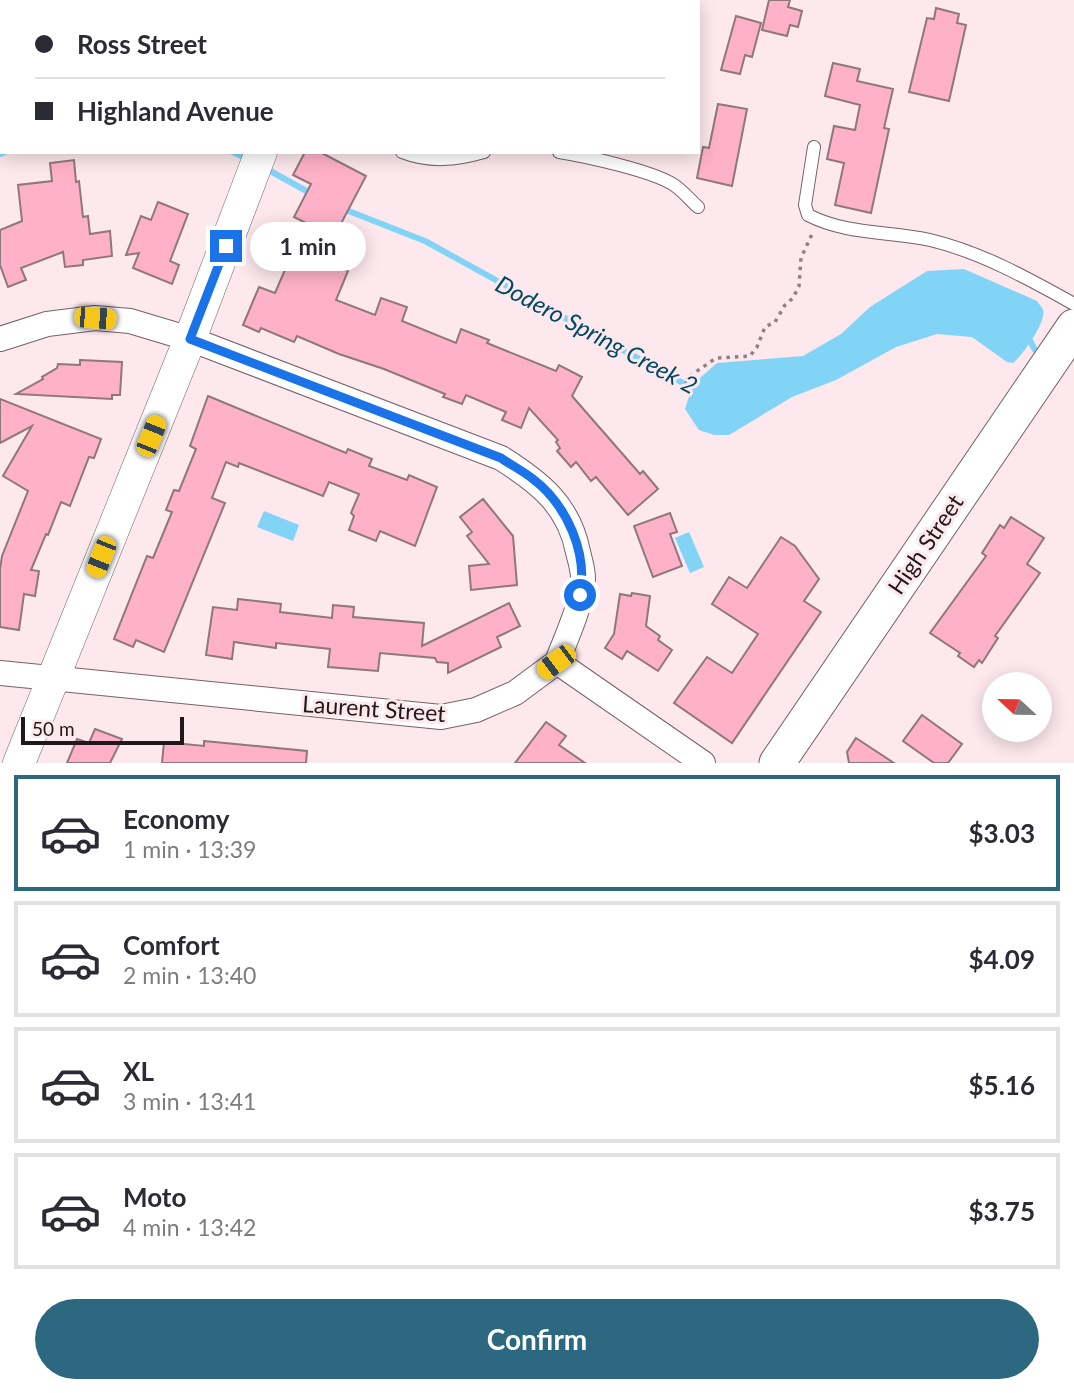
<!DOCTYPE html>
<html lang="en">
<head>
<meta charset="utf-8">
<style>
	:root { --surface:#fff; --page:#f2f2f3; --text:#2b2b33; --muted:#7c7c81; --line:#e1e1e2; --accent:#2c687f }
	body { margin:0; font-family:Lato,sans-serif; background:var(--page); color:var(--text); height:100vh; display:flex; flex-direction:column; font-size:26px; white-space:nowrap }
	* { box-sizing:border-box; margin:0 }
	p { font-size:23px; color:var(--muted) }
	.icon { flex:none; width:38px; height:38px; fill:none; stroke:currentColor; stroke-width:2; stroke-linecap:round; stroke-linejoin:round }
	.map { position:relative; height:763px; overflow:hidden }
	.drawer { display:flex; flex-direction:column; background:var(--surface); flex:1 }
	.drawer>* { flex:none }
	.hud { position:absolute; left:0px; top:0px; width:700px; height:154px; box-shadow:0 4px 18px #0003; display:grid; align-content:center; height:154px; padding:0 35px; background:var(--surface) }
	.needle { width:46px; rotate:292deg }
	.tools { position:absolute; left:982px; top:672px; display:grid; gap:14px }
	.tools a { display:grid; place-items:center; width:70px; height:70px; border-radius:50%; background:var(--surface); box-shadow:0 4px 18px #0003; font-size:35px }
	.scale { position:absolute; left:21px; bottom:18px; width:163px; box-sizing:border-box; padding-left:7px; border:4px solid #21181b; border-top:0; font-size:19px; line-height:24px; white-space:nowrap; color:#21181b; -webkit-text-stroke:5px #fce8ed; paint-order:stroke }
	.end { position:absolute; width:32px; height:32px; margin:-16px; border:9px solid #1a73e8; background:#fff; box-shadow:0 0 0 4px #fff }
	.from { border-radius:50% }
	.bubble { position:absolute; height:49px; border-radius:24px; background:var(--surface); box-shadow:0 4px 18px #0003; font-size:23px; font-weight:700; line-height:49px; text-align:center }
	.car { position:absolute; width:21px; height:42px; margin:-21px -10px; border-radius:9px; box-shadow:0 0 5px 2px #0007; background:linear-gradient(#f5c518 24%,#345 0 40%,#f5c518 0 76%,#345 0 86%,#f5c518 0) }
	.hud b { display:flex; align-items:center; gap:24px; height:66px; font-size:26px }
	.hud b+b { border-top:2px solid var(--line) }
	.hud i { width:18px; height:18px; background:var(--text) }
	ul { padding:12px 0 0; list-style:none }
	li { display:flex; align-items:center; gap:21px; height:116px; margin:0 14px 10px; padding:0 21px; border:4px solid var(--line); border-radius:0px }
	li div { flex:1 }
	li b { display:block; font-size:26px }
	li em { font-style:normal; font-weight:700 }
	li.selected { border-color:var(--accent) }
	li>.icon { width:63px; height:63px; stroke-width:1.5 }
	.cta { display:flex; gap:14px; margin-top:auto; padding:14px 35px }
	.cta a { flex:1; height:80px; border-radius:42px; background:var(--accent); color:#fff; font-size:28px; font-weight:700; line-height:80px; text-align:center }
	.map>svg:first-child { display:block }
	.water { fill:#82d4f7 }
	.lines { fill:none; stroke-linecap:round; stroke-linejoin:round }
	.stream { stroke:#82d4f7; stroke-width:6 }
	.building { fill:#feb1c9; stroke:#8e777d; stroke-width:2 }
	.service-casing { stroke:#776167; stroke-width:14 }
	.minor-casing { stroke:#776167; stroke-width:26 }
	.tertiary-casing { stroke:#776167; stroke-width:33 }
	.secondary-casing { stroke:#776167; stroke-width:37 }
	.path { stroke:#8f8085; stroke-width:3.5; stroke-dasharray:3.5 5; stroke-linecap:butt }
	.service { stroke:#fff; stroke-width:12 }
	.minor { stroke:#fff; stroke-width:24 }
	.tertiary { stroke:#fff; stroke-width:32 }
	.secondary { stroke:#fff; stroke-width:35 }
	.route { stroke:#1a73e8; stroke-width:9 }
	.labels { text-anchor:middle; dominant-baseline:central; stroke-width:6; stroke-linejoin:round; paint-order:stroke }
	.street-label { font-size:23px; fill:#21181b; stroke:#fce8ed }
	.water-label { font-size:24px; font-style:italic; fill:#004a61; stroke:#fce8ed }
</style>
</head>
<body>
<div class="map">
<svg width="1074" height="763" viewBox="0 0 1074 763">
	<rect width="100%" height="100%" fill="#fce8ed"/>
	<!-- water -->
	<g class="water">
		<path d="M964 269 1037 301C1038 303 1042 307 1043 310 1047 321 1023 355 1013 363L1007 362 972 337 937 334 896 347 836 380 792 397 729 435H714L699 430 685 409 693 384 717 363 803 356 841 334 870 307 927 271Z"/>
		<path d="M264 511 299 525 293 541 257 527Z"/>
		<path d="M689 532 704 567 690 573 675 538Z"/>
	</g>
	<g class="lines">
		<!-- stream -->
		<g class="stream">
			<path d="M233 152 247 159"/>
			<path d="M0 154 5 152"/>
			<path d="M263 167 312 194"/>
			<path d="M341 208 425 241 681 382 699 389"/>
			<path d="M1027 335 1035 350"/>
		</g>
	</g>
	<!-- building -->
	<g class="building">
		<path d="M769 0H790L788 7 802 11 798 27 790 25 787 36 762 30Z"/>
		<path d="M936 8 959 14 957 23 966 25 949 101 909 92 927 18 934 19Z"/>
		<path d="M736 16 761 23 752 57 745 55 740 74 721 70Z"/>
		<path d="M833 63 860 69 857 81 893 89 884 128 889 129 871 213 835 205 844 163 827 159 834 126 855 130 860 105 825 96Z"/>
		<path d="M718 104 747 109 732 186 697 178 703 147 709 148Z"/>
		<path d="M305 152H320L366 176 334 237 294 217 311 184 293 175Z"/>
		<path d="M74 160 76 182 79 181 83 217 88 216 90 234 110 231 112 256 83 260V265L65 267 63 252 21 268 26 280 8 287 0 265V230L22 221 18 185 52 181 50 163Z"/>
		<path d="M158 202 188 214 170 261 179 265 172 284 133 268 139 253 126 255 141 216 151 220Z"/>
		<path d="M291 256 308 263 311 256 348 271 336 300 375 315 381 298 407 307 402 321 456 343 461 329 489 340 487 343 556 371 559 365 582 377 572 396 640 474 643 471 658 489 628 515 596 477 591 481 576 462 571 467 557 451 560 448 556 442 558 440 529 408 521 428 502 420 506 412 466 395 462 404 443 397 445 394 384 369 339 354 297 336 294 342 261 328 259 332 243 325 259 287 275 293Z"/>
		<path d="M80 360 122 362 120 395H112V399L16 394 43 379 42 377 57 368 58 364 80 365Z"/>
		<path d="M208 396 346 453 348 449 372 459 369 466 407 480 409 475 437 487 415 546 380 531 376 541 349 530 354 516 351 513 359 494 329 482 323 496 239 463 238 467 226 462 212 498 225 503 164 652 136 640 133 647 114 639 147 556 153 558 172 512 166 510 174 490 179 491 196 449 190 446Z"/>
		<path d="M0 399 101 439 94 458 89 457 70 506 61 502 48 535 46 534 31 570 39 571 35 596 24 594 19 630 0 627V569L2 556 28 491 3 476 32 426 0 443Z"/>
		<path d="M483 499 513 536 517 585 471 590 469 566 489 564 467 536 472 532 460 517Z"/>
		<path d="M670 513 677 532 670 534 682 566 653 577 634 526Z"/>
		<path d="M1011 517 1044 538 1027 564 1040 573 995 636 998 638 982 663 979 660 974 667 958 656 960 653 930 633 986 556 982 553 1000 525 1004 528Z"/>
		<path d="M781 537 795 546 819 579 804 601 821 612 732 743 674 703 707 657 732 673 758 634 712 604 729 577 747 588Z"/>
		<path d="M632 593 650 596 646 626 660 636 658 640 672 650 658 671 627 651 622 659 605 648 614 634 620 594 631 596Z"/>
		<path d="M238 599 281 604 280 612 332 618 333 605 354 607 353 617 424 623 422 646 509 603 520 626 497 637 501 647 448 673V663L437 662 435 658 380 653 378 671 328 667 330 649 276 643V648L234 642 232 659 206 655 213 607 237 610Z"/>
		<path d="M922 715 962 744 948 763H934L903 741Z"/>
		<path d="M546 722 566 736 559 745 585 763H515Z"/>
		<path d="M95 729 122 739 110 763H67L77 739 89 743Z"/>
		<path d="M856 738 894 763H849L847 752Z"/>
		<path d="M204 741 307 751 306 763H162L164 742 204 746Z"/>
	</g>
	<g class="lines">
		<!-- service casing -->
		<g class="service-casing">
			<g id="service">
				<path d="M814 147 805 205 808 215C847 235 889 231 930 240 981 252 1029 279 1074 304"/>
				<path d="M402 152C430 163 456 160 484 152"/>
				<path d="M559 152C585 156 653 171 674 185 683 191 690 200 698 207"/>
			</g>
		</g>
		<!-- minor casing -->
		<g class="minor-casing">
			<g id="minor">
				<path d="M0 339 47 324 95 318 130 321 190 339 501 458C539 482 569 505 578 552 580 560 583 570 583 578 581 608 567 635 557 662"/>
				<path d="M0 673 441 717 476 710 515 693 557 662 703 763"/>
			</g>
		</g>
		<!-- tertiary casing -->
		<g class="tertiary-casing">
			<g id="tertiary">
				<path d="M318 2 319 0"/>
				<path d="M19 763 190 339 261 152"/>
			</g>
		</g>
		<!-- secondary casing -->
		<g class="secondary-casing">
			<path id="secondary" d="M777 763 1074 327"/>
		</g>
		<!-- path -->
		<path class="path" d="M686 384 690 376 716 358 750 356 757 347 765 327 775 322 785 305 793 298 799 286 801 258 812 234"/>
		<!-- service -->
		<use href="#service" class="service"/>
		<!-- minor -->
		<use href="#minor" class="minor"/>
		<!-- tertiary -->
		<use href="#tertiary" class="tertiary"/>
		<!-- secondary -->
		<use href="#secondary" class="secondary"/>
	</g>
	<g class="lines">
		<!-- route -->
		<path class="route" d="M226 246 190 339 501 458C511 465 523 471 533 479 567 505 588 553 580 595"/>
	</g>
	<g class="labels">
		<!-- street labels -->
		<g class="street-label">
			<text transform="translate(925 544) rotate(-56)">High Street</text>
			<text transform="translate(374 708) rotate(4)">Laurent Street</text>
		</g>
		<!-- water labels -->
		<g class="water-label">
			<text transform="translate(597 334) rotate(28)">Dodero Spring Creek 2</text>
		</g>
	</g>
</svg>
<div class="tools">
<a><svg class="needle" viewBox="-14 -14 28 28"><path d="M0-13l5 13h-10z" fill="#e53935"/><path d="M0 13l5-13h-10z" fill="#7c7c81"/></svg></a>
</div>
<div class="scale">50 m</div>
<i class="end from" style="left:580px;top:595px"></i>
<i class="end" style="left:226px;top:246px"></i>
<div class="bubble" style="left:250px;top:222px;width:116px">1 min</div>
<i class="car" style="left:95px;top:318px;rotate:94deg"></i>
<i class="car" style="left:151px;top:436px;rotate:22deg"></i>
<i class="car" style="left:101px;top:557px;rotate:202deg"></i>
<i class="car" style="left:556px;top:662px;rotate:233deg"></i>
<div class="hud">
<b><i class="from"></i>Ross Street</b>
<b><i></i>Highland Avenue</b>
</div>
</div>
<section class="drawer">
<ul>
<li class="selected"><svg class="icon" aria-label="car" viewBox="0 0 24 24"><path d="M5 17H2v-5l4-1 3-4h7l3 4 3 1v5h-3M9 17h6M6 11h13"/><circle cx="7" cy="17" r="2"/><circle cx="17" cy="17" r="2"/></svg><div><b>Economy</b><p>1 min · 13:39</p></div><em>$3.03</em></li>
<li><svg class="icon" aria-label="car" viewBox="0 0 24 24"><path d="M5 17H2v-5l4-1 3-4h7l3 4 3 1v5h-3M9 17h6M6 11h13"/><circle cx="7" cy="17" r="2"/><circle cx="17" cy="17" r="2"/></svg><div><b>Comfort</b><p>2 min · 13:40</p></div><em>$4.09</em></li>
<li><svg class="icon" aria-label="car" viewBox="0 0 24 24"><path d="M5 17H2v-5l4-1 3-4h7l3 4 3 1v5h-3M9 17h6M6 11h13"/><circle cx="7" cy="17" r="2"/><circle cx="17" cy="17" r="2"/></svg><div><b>XL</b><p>3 min · 13:41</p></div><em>$5.16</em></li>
<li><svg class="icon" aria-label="car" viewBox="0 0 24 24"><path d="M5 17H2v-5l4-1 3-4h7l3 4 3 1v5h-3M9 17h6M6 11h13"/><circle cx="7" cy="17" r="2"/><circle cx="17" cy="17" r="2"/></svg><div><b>Moto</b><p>4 min · 13:42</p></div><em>$3.75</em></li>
</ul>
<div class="cta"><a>Confirm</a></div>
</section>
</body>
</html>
